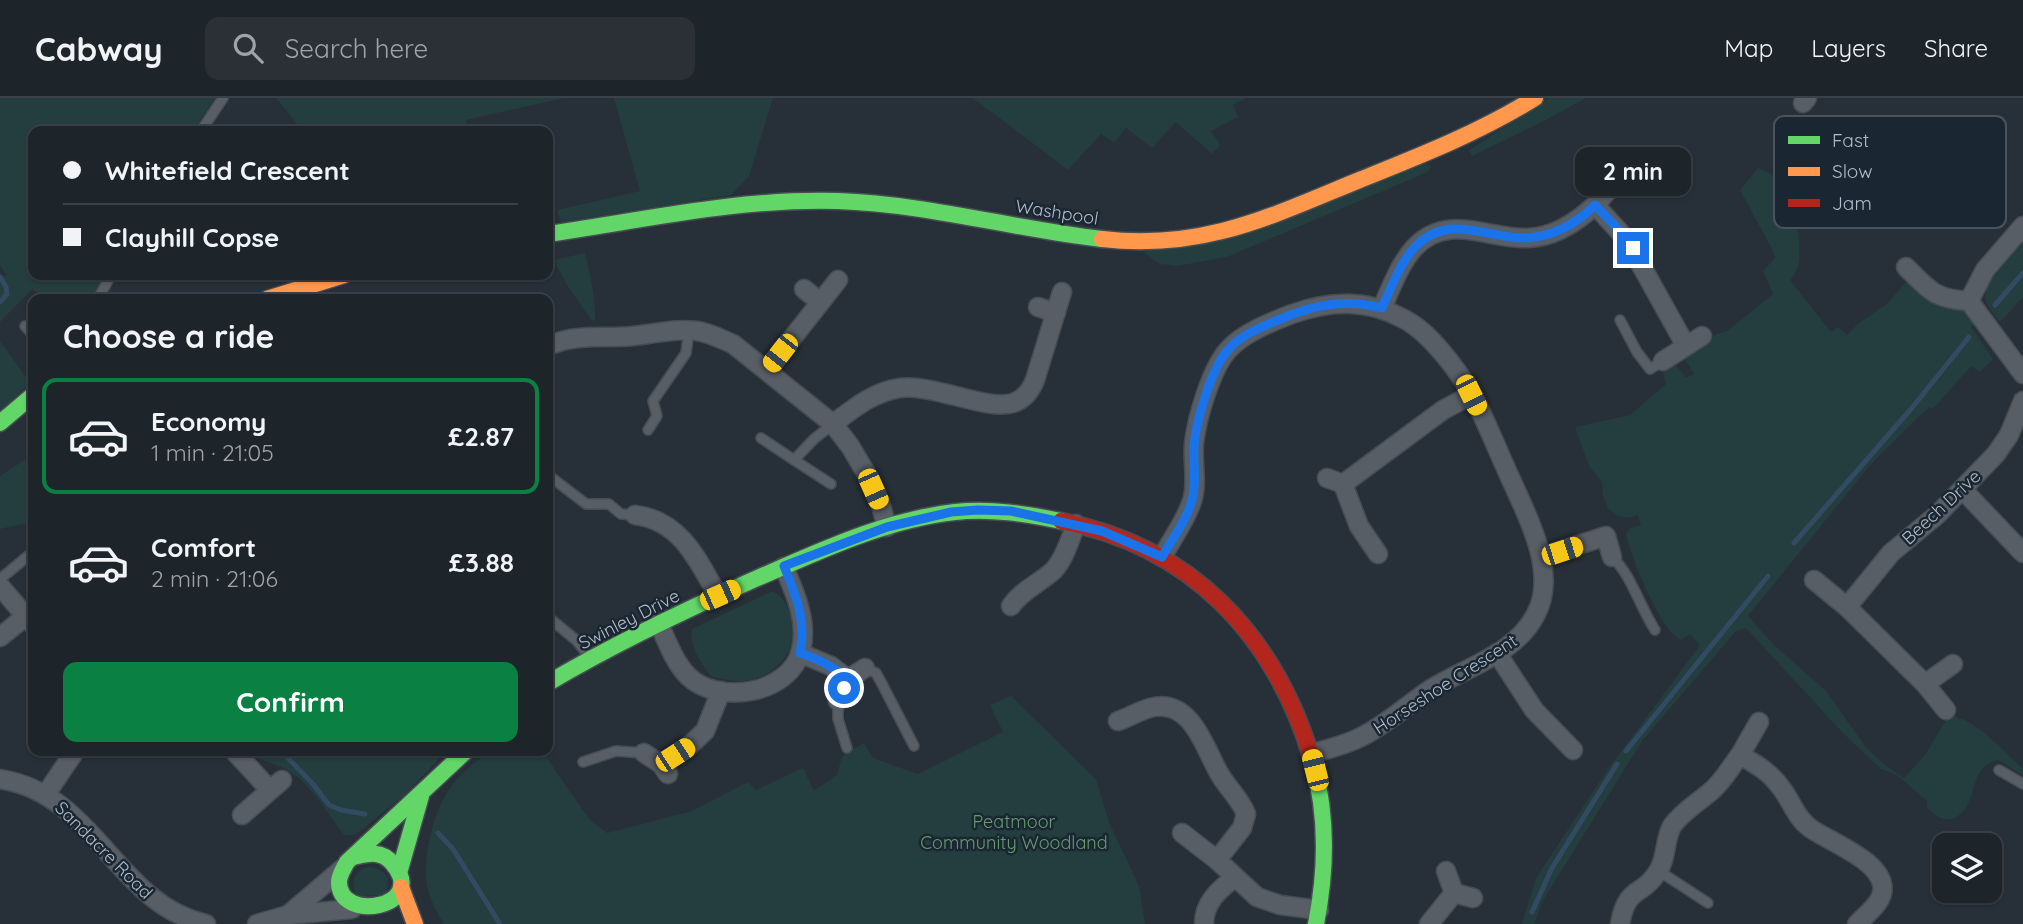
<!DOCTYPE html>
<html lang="en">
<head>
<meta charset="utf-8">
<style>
	:root { --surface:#1d242a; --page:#2a3036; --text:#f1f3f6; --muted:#a0a4a8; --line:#3b4147; --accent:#0b8043 }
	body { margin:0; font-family:Quicksand,sans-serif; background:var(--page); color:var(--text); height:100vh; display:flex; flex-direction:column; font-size:26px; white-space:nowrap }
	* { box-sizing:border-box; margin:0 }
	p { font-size:23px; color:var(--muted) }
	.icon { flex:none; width:38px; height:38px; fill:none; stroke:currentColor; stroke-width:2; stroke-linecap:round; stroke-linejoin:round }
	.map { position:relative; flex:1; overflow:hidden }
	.side { position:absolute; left:28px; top:196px; width:525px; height:462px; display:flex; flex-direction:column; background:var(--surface); border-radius:14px; box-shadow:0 2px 5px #0004,0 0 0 2px var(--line) }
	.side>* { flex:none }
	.guide { position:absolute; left:28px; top:28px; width:525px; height:154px; border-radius:14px; box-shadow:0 2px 5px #0004,0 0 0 2px var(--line); display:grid; align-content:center; height:154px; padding:0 35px; background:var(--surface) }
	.buttons { position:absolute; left:1932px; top:735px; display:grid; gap:14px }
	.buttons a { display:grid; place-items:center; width:70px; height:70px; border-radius:14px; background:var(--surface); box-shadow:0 2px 5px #0004,0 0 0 2px var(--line); font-size:35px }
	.end { position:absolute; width:32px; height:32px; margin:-16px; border:9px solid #1a73e8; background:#fff; box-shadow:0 0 0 4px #fff }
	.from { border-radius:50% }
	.bubble { position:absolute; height:49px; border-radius:14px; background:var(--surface); box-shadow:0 2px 5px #0004,0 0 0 2px var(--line); font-size:23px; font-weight:700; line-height:49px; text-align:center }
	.car { position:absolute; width:21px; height:42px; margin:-21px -10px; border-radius:9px; box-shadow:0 0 5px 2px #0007; background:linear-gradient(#f5c518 24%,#345 0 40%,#f5c518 0 76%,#345 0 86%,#f5c518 0) }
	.guide b { display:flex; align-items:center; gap:24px; height:66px; font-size:26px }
	.guide b+b { border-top:2px solid var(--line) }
	.guide i { width:18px; height:18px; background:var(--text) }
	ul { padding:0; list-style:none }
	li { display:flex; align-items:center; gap:21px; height:116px; margin:0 14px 10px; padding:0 21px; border:4px solid transparent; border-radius:14px }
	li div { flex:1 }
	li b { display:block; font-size:26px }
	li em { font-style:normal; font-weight:700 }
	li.selected { border-color:var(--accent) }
	li>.icon { width:63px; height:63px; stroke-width:1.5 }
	h2 { padding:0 35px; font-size:32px; line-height:84px }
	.button { display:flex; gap:14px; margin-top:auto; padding:14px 35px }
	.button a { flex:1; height:80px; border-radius:14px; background:var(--accent); color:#fff; font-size:28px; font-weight:700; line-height:80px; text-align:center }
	header { display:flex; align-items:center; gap:42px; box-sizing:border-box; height:98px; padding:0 35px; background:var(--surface); border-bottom:2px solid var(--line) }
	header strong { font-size:33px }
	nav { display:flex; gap:38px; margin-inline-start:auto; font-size:24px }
	.search { width:490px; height:63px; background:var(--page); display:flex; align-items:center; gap:18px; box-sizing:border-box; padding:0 24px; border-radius:14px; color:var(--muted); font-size:26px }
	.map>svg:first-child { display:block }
	.green { fill:#243d3e }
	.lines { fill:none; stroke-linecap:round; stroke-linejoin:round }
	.stream { stroke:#324b63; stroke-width:5 }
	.lane-casing { stroke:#464c52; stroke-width:12 }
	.street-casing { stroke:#464c52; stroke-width:21 }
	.fast-casing { stroke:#464c52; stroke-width:19 }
	.slow-casing { stroke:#464c52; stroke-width:19 }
	.jam-casing { stroke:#464c52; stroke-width:19 }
	.lane { stroke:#585e66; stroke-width:9 }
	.street { stroke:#585e66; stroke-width:18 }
	.fast { stroke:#63d668; stroke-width:16 }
	.slow { stroke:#ff974d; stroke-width:16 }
	.jam { stroke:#b3261e; stroke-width:16 }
	.route { stroke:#1a73e8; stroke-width:9 }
	.labels { text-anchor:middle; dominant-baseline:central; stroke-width:5; stroke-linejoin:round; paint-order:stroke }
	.street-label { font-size:18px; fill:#b1bdca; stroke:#1a2733 }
	.park-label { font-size:18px; fill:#659d6d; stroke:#1a2733 }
	.key { fill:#1a2733; stroke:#475460; stroke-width:2 }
	.key-label { font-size:19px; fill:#b1bdca }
</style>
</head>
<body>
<header>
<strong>Cabway</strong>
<div class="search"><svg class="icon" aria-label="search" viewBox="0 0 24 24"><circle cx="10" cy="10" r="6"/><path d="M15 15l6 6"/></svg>Search here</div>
<nav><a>Map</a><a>Layers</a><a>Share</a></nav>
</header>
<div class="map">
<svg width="2023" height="826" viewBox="0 0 2023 826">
	<rect width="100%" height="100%" fill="#273038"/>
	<!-- green -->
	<g class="green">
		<path d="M0 0H215L193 33H33V177H106L92 201H48L32 191 0 224V177L7 178 0 167Z"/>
		<path d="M276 0H564L466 22 468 33H303Z"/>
		<path d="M614 0H773L749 78 731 97 561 124 557 112 640 93Z"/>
		<path d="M973 0H1246L1233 7 1238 19 1211 33 1220 47 1212 56 1176 24 1152 50 1126 30 1114 45 1101 36 1068 72Z"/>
		<path d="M1549 0H1586L1542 24 1472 58 1469 52Z"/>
		<path d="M1427 65 1431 68 1428 74 1227 159 1177 168 1160 166 1143 154Z"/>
		<path d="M1758 70C1768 74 1778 79 1785 88 1795 104 1803 150 1798 168 1796 173 1793 178 1790 182L1831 234 1838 229 1847 237 1859 225 1887 206 1906 184 1936 208 1962 209 1976 227 1971 229 1993 261 1980 274 1971 268 1933 311 1929 309 1871 366 1748 518 1774 547 1826 593 1865 648 1886 668 1904 680 1925 657 1949 617C1977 622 2003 652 2023 671V678L1999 662C1994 663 1988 665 1984 669 1969 685 1975 716 1950 721 1940 723 1933 716 1927 709V703L1897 677 1881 671 1843 635 1746 530 1736 533 1642 643 1542 804 1534 826H1522L1536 780 1606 674 1700 547 1690 536 1681 542C1661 533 1630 458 1626 436L1630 430 1641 427 1638 417 1629 420 1619 418 1608 411 1603 397 1602 384 1589 368 1575 329 1630 317 1666 286 1663 274 1666 269 1676 267 1686 280 1694 276 1685 261V257L1717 236 1727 233 1773 196 1763 173 1775 160 1773 153 1740 92Z"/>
		<path d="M2023 144V199L2000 224C1996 219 1990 212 1987 206 1978 184 2011 158 2023 144Z"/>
		<path d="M585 155C590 177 596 200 595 222L592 223 567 187 554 162Z"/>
		<path d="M0 243 30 285 0 313Z"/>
		<path d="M33 361V426H22L0 431V378L23 363Z"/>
		<path d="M773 493C785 500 789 510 792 524 798 554 775 579 744 583 733 584 723 581 712 579 701 566 689 548 692 531Z"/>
		<path d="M1011 598 1096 681 1109 724 1139 788 1145 826H444C436 813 427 796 426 780 425 750 434 710 453 686 463 674 477 662 490 653H542L589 721 607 735 692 713 748 684 756 692 803 670 814 693 838 676C841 654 846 655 864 645L873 660 918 676 1003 634 990 607Z"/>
		<path d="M251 653H446L406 696 355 737H344C329 718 315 692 295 677 283 668 268 664 254 659Z"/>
		<path d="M367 769C377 769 382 772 388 780L387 796 357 799C351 785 352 775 367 769Z"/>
	</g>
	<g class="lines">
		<!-- stream -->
		<g class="stream">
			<path d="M0 179 6 189 7 196 0 204"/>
			<path d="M1995 207 2023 175"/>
			<path d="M1794 445 1911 311 1969 239"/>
			<path d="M281 653 313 686 329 707 341 712 365 716"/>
			<path d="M1626 653 1768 478"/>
			<path d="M438 735 453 751 500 826"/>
			<path d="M1532 814 1552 770 1617 666"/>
		</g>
		<!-- lane casing -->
		<g class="lane-casing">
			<g id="lane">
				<path d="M201 33 223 0"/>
				<path d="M98 201 111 177"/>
				<path d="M1620 222 1637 254 1650 271 1663 263"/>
				<path d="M25 228 33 237"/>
				<path d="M648 332 657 318 653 303 686 255 689 232"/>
				<path d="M761 340 794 362 814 341 833 326"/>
				<path d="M794 362 831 386"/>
				<path d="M552 380 586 406H609L621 416 635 417"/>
				<path d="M1612 459C1631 476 1640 509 1655 532"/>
				<path d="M0 481 33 454"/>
				<path d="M548 519 576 542 588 557"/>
				<path d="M865 570 876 575 881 584 914 648"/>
				<path d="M838 603V621L847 650"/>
				<path d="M583 664 616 653 644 655"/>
				<path d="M1999 672 2023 686"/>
				<path d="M1659 773 1708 805"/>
			</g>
		</g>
		<!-- street casing -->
		<g class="street-casing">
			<g id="street">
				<path d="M1803 5 1807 0"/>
				<path d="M1595 107 1632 66"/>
				<path d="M1906 169C1929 192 1934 201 1969 203L2023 276"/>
				<path d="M804 191 820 204"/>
				<path d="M1969 203 1985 172 2023 128"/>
				<path d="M1038 209 1056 215"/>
				<path d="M1382 210C1391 190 1400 165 1415 149 1449 114 1489 142 1528 140 1554 139 1577 124 1595 107L1627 142 1686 248"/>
				<path d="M548 248C576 235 603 241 633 238 654 236 676 230 697 233 710 235 721 241 733 246L833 326 850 348 866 375 881 408 887 429"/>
				<path d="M1663 263 1702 238"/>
				<path d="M767 272 838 182"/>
				<path d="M833 326C854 310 873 294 900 290 935 286 986 313 1013 305 1025 301 1031 292 1035 282L1062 194"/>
				<path d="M1327 380 1343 386"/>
				<path d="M1963 392 2023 455"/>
				<path d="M635 417C680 422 698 462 718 498"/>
				<path d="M1378 456 1359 428 1343 386 1443 312 1471 297"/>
				<path d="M1162 459C1172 441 1186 422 1192 403 1198 385 1192 364 1194 345 1197 320 1211 271 1228 252 1243 235 1271 224 1292 216 1331 202 1367 201 1404 221 1425 232 1442 253 1456 272 1477 300 1490 335 1504 366 1517 396 1534 428 1541 459 1545 478 1545 499 1536 516 1516 556 1466 569 1431 591 1407 607 1386 627 1361 639 1346 647 1327 651 1311 656"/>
				<path d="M1541 459 1606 438 1612 459"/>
				<path d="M1814 482 1847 509"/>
				<path d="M0 488 33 527"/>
				<path d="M1011 508C1022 492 1040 485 1054 472 1065 460 1070 441 1076 426"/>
				<path d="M659 526C667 543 674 564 688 578 718 608 791 596 801 552 808 523 795 495 784 469"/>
				<path d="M0 539 26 518"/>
				<path d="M800 555 831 568 848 581 865 570"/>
				<path d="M1497 555 1534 612 1573 652"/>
				<path d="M1925 586 1953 566"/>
				<path d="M838 603 848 581"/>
				<path d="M1946 612 1925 586 1847 509 1891 455 1938 416 1996 356 2009 337 2023 303"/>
				<path d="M1118 623C1130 619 1142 611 1154 609 1192 602 1205 651 1219 675 1227 690 1240 700 1246 716L1242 730 1217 762"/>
				<path d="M234 653 270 692"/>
				<path d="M644 655 661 666"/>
				<path d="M1740 657 1759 624"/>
				<path d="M668 676 661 666 689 648 705 633 721 593"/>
				<path d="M0 681C96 696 116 806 206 826"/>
				<path d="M46 696 75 653"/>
				<path d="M242 717 282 682"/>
				<path d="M1182 735 1217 762 1257 799 1280 807 1319 812"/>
				<path d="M1454 795 1473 800"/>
				<path d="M288 817 342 771"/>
				<path d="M257 826 288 817 352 811"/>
				<path d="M1204 826C1204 804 1219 792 1235 779"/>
				<path d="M1429 826 1454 795 1446 773"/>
				<path d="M1620 826C1627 787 1642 799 1657 775 1667 761 1664 743 1672 728 1682 714 1696 706 1709 695 1722 685 1730 670 1740 657 1756 666 1771 675 1782 691 1792 704 1796 720 1810 730 1830 744 1877 761 1882 786 1886 803 1867 815 1857 826"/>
			</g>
		</g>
		<!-- fast casing -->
		<g class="fast-casing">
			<g id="fast">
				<path d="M548 136C644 122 741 100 838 103 927 106 1014 131 1102 141"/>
				<path d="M0 325 33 297"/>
				<path d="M548 585C614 546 683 513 753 482 818 454 884 422 955 414 991 410 1026 416 1061 423"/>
				<path d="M1311 658C1328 714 1327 770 1316 826"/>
				<path d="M353 759C368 755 382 752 393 766 429 809 339 826 339 784 339 777 344 770 347 764L466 653"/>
				<path d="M399 775 421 698"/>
			</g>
		</g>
		<!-- slow casing -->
		<g class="slow-casing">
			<g id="slow">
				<path d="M1102 141C1203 153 1271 118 1362 81 1422 57 1480 34 1535 0"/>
				<path d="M267 201 344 177"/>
				<path d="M401 789 415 826"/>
			</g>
		</g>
		<!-- jam casing -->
		<g class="jam-casing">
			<path id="jam" d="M1061 423C1190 448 1273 535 1311 658"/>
		</g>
		<!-- lane -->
		<use href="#lane" class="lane"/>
		<!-- street -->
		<use href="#street" class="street"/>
		<!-- fast -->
		<use href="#fast" class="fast"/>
		<!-- slow -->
		<use href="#slow" class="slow"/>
		<!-- jam -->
		<use href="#jam" class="jam"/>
	</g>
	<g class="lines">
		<!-- route -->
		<path class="route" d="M844 590 848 581C834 569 819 561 800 555 807 524 796 497 784 468L887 429 951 414 978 412 1011 413 1102 433 1162 459C1172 441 1187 422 1192 402 1197 385 1193 366 1194 348 1196 323 1211 272 1227 253 1241 236 1264 228 1283 220 1316 206 1347 201 1382 210 1391 190 1400 165 1415 149 1450 113 1489 142 1528 140 1554 138 1577 125 1595 107L1619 132 1633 150"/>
	</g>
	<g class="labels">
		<!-- street labels -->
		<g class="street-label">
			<text transform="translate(1057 114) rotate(9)">Washpool</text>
			<text transform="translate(1941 409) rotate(-43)">Beech Drive</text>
			<text transform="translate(629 521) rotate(-27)">Swinley Drive</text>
			<text transform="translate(1445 586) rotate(-33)">Horseshoe Crescent</text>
			<text transform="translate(104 752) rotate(45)">Sandacre Road</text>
		</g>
		<!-- park labels -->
		<g class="park-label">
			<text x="1014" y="723">Peatmoor<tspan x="1014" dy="21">Community Woodland</tspan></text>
		</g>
	</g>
	<!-- legend -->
	<rect x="1774" y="18" width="232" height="112" rx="10" class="key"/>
	<rect x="1788" y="38" width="32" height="8" fill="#63d668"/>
	<rect x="1788" y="69" width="32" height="9" fill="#ff974d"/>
	<rect x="1788" y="101" width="32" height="8" fill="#b3261e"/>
	<g class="key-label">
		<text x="1832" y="49">Fast</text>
		<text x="1832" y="80">Slow</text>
		<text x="1832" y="112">Jam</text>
	</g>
</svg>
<div class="buttons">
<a><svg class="icon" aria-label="layers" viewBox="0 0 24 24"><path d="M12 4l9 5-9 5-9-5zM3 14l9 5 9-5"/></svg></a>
</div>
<i class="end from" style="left:844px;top:590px"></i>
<i class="end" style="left:1633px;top:150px"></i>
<div class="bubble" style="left:1575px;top:49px;width:116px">2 min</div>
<i class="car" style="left:780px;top:255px;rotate:218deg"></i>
<i class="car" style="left:1471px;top:297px;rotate:154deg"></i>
<i class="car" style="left:873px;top:391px;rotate:156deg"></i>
<i class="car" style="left:1562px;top:453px;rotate:72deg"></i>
<i class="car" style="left:720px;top:497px;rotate:66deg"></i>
<i class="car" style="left:675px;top:657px;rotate:57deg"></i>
<i class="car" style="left:1315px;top:672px;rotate:346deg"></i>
<div class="guide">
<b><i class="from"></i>Whitefield Crescent</b>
<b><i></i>Clayhill Copse</b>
</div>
<section class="side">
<h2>Choose a ride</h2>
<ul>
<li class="selected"><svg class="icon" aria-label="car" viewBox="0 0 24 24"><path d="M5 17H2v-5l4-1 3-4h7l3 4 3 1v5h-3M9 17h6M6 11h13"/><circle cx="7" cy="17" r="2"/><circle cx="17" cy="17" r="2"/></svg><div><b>Economy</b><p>1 min · 21:05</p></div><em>£2.87</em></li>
<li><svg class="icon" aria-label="car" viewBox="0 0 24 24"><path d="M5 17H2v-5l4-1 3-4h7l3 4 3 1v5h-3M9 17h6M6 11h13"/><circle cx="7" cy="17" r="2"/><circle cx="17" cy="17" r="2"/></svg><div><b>Comfort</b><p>2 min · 21:06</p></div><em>£3.88</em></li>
</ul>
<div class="button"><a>Confirm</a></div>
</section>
</div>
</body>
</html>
